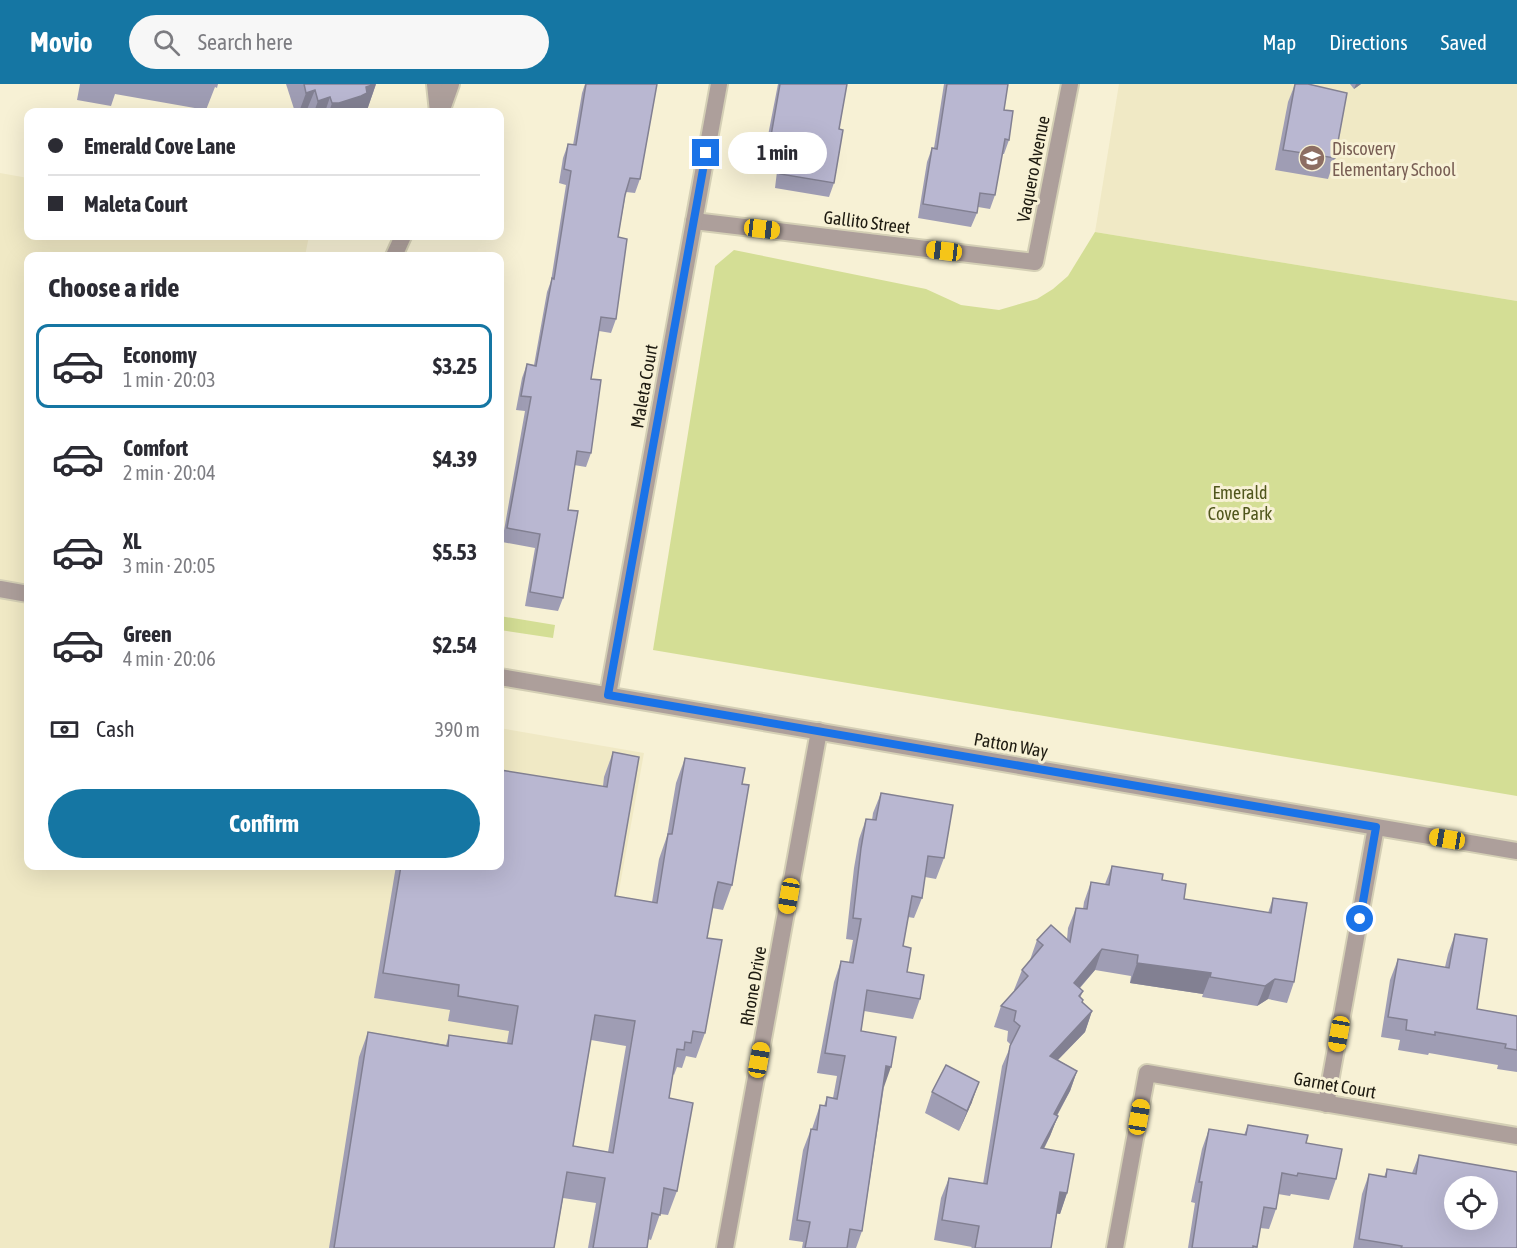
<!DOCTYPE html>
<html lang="en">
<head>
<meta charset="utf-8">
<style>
	:root { --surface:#fff; --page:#f7f7f7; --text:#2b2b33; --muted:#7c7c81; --line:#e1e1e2; --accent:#1576a3 }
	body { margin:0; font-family:"Asap Condensed",sans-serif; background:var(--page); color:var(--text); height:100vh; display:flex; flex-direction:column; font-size:22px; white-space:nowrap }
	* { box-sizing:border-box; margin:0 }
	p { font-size:20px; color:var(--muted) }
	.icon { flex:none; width:33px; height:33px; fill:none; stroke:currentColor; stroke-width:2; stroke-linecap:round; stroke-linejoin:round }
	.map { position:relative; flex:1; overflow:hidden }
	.sheet { position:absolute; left:24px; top:168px; width:480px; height:618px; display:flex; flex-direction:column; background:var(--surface); border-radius:12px; box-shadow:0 6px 24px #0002 }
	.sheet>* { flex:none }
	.guide { position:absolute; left:24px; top:24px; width:480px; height:132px; border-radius:12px; box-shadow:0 6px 24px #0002; display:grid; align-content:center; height:132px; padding:0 24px; background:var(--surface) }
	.tools { position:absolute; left:1444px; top:1092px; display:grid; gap:12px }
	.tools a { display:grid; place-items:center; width:54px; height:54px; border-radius:50%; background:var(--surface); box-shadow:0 6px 24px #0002; font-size:30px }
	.end { position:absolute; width:27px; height:27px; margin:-14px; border:8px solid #1a73e8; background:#fff; box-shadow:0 0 0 3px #fff }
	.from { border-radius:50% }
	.bubble { position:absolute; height:42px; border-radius:21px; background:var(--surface); box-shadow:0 6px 24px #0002; font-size:20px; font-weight:700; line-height:42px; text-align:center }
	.car { position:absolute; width:18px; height:36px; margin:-18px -9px; border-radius:8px; box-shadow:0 0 4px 2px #0007; background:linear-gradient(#f5c518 24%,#345 0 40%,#f5c518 0 76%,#345 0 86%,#f5c518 0) }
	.guide b { display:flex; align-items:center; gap:21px; height:57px; font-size:22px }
	.guide b+b { border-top:2px solid var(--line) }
	.guide i { width:15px; height:15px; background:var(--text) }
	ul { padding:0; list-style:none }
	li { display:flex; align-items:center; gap:18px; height:84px; margin:0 12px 9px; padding:0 12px; border:3px solid transparent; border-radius:12px }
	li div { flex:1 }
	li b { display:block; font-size:22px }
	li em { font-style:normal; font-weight:700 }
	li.current { border-color:var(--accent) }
	li>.icon { width:54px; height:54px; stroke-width:1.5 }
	h2 { padding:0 24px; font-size:27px; line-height:72px }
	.pay { display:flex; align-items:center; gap:15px; height:66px; padding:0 24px; font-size:22px }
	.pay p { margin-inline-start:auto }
	.cta { display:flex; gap:12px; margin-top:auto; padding:12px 24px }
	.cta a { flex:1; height:69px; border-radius:36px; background:var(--accent); color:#fff; font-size:24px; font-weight:700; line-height:69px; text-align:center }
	header { display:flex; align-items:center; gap:36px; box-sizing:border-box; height:84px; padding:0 30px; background:var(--accent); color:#fff }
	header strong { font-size:28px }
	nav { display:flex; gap:33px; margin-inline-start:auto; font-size:21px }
	.search { width:420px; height:54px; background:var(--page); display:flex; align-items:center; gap:15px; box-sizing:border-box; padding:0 21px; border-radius:33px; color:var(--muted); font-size:22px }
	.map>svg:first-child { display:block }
	.built { fill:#f0e9c5 }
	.green { fill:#d4de95 }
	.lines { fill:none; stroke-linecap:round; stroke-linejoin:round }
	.minor-casing { stroke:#d4cfb5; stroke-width:20 }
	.tertiary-casing { stroke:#d4cfb5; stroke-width:20 }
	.minor { stroke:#ad9f9b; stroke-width:16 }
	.tertiary { stroke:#ad9f9b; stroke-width:16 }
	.wall { fill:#9f9db4; fill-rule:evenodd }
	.shaded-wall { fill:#828092 }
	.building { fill:#b9b7d1; stroke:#828092; stroke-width:1.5; fill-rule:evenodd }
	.route { stroke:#1a73e8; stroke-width:8 }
	.labels { text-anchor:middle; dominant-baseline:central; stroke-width:6; stroke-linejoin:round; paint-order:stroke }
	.education-label { font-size:18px; fill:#785e54; stroke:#f7f1d5; text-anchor:start }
	.street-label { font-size:18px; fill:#1d1a10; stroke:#f7f1d5 }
	.park-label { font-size:18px; fill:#50561c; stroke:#f7f1d5 }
</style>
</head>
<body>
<header>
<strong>Movio</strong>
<div class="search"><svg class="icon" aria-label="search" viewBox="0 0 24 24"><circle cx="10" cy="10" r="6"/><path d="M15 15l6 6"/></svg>Search here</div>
<nav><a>Map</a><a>Directions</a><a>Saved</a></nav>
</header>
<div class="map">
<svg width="1517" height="1164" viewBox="0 0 1517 1164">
	<rect width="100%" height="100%" fill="#f7f1d5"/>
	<!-- built -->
	<g class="built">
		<path d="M1119 0H1517V217L1095 148Z"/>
		<path d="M0 89 28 94V152H309L305 172H28V782H500V644L644 669 554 1164H0Z"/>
	</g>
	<!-- green -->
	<g class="green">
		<path d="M1095 148 1517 217V712L653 566 715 182 734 166 926 205 961 221 999 226 1037 215 1053 205 1068 192Z"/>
		<path d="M500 532 555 541 553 554 500 546Z"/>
	</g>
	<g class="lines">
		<!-- minor casing -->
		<g class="minor-casing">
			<g id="minor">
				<path d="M435 0 438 28"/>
				<path d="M441 28 451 0"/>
				<path d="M694 137 1035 178 1070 0"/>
				<path d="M394 172 403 152"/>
				<path d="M608 611 719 0"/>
				<path d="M1326 1020 1376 743"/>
				<path d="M725 1164 819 647"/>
				<path d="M1115 1164 1147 989 1517 1052"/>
			</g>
		</g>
		<!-- tertiary casing -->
		<g class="tertiary-casing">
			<g id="tertiary">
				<path d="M0 505 28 510"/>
				<path d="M500 593 1517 767"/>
			</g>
		</g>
		<!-- minor -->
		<use href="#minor" class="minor"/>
		<!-- tertiary -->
		<use href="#tertiary" class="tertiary"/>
	</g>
	<!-- wall -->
	<g class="wall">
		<path d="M80 0H218L217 4 215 3 206 26 115 10 111 22 77 16Z"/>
		<path d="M286 0H376L367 26 360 28H295Z"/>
		<path d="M585 0H657L640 95 635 109 626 108 618 153 616 235 611 249 599 247 591 295V369L586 383 574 381 568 426 563 514 558 527 525 522 535 464 502 458 525 327 516 326 522 294 527 280 534 281 547 208 551 197 566 101 559 99 563 74 568 60 573 61 582 9Z"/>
		<path d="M778 0H847L839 45 834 99 829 113 775 104 778 79 763 77Z"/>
		<path d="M944 0H1008L1004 26 1009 56 1004 70H1002L995 111 990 125 978 123 977 129 971 143 918 134 927 78 932 64H934Z"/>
		<path d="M1295 0H1308L1335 74 1328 95 1275 86 1288 18Z"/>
		<path d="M1350 0H1361L1354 5Z"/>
		<path d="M613 668 615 812 652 818 659 775 667 752 676 699 685 674 742 700 732 801 723 826 712 824 707 854 705 949 696 974 686 972 682 984 677 983 674 991 673 990 669 1014 677 1107 668 1131 660 1130 651 1156 648 1155 647 1164H588L596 1119 563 1114 554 1164H329L359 973 368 948 446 961 449 951 507 959 509 947 448 937 450 926 374 914 396 782H500L603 702 604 693ZM591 956 626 962 608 1068 573 1062Z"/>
		<path d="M881 709 944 774 936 795 925 793 922 814 914 834 908 833 903 862 907 888 920 915 913 935 864 927 861 947 884 1003 862 1147 856 1164H802L803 1158 789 1156 803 1066 811 1045H812L820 1021 824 1022 827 1013 833 1014 837 992 817 989 834 898 841 877 849 878 853 856 846 855 854 784 859 755 866 735 872 736 873 729Z"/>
		<path d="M1112 782 1162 796 1184 815 1268 829 1273 814 1294 898 1287 919 1268 915 1257 922 1202 913 1203 910 1130 899 1131 892 1095 886 1080 904 1083 907 1080 914 1082 919 1092 927 1085 948 1058 976 1077 987 1070 1007 1057 1032H1058L1050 1052 1044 1065 1067 1109 1060 1130 1057 1129 1051 1164H971L972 1163 934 1156 941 1114 949 1094 983 1100 1002 982 1011 961 1007 957 1008 947 994 943 1001 922 1015 907 1014 906 1022 886 1030 876 1037 856 1067 855 1068 844 1076 824 1083 825 1084 818 1091 798 1105 800Z"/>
		<path d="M1455 850 1477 925 1517 932V988L1497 985 1498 981 1429 969 1428 971 1398 966 1400 956 1381 953 1390 896 1398 875 1445 883 1448 870Z"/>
		<path d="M932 1008 972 1018 959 1047 925 1029Z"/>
		<path d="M1248 1041 1306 1059 1336 1095 1329 1116 1291 1110 1290 1112 1278 1110 1276 1125 1269 1145 1260 1144 1257 1164H1188L1195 1119 1191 1118 1202 1065 1209 1045 1244 1051Z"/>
		<path d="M1419 1071 1517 1164H1353L1362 1110 1369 1090 1384 1093 1387 1085 1412 1089Z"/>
	</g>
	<!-- shaded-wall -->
	<g class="shaded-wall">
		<path d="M376 0 367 26 360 28H329L332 19 366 3Z"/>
		<path d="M1356 0H1361L1354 5Z"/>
		<path d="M315 6 306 28H299L306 9Z"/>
		<path d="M330 13 325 28H314L318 17Z"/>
		<path d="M1102 865 1095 886 1066 919 1074 899Z"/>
		<path d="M1137 879 1211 889 1203 910 1130 899Z"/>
		<path d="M1275 895 1268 915 1257 922 1265 902Z"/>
		<path d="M1092 927 1085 948 1042 992 1050 972Z"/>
		<path d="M886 982 891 983 884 1003H879Z"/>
		<path d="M1077 987 1070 1007 1046 1051 1054 1030Z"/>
		<path d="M979 998 972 1018 959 1047 967 1027Z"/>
		<path d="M1058 1032 1050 1052 1033 1085 1041 1064Z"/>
		<path d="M1060 1108 1067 1109 1060 1130 1053 1129Z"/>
	</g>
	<!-- building -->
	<g class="building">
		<path d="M304 0H375L366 3 367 9 361 12 339 19H332L330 13 318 17 315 6 306 9Z"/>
		<path d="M586 0H657L640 95 630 94 625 111 618 153 627 155 616 235 601 233 591 295 601 296 591 369 577 367 568 426 578 427 563 514 530 508 540 450 507 444 531 313 521 312 527 280 536 282 552 194 554 195 571 87 564 85 568 60 576 61Z"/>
		<path d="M780 0H847L839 45 843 46 834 99 780 90 784 65 769 63Z"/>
		<path d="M947 0H1008L1004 26 1013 27 1009 56 1005 55 995 111 980 109 977 129 923 120 932 64 937 65Z"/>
		<path d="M1295 0H1308L1347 9 1335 74 1283 66Z"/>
		<path d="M613 668 639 673 615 812 657 819 668 750H672L685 674 745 684 742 700 749 701 732 801 718 798 715 810 707 854 722 856 705 949 693 947 691 959 685 958 684 966 677 965 669 1014 693 1019 677 1107 664 1104 660 1131 652 1129 647 1164H593L605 1094 567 1088 554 1164H334L368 948 448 962 449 951 512 960 518 922 458 912 459 901 383 889 401 782H500V686L607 703ZM595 931 635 937 613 1069 573 1062Z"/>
		<path d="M881 709 953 721 944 774 928 772 922 814 912 812 903 862 911 864 907 888 924 891 920 915 867 906 861 947 896 953 891 983 886 982 862 1147 850 1145 847 1164H805L810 1138 797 1136 811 1045 817 1046 820 1021 826 1022 827 1013 837 1015 845 972 825 969 841 877 853 879 861 835 853 834 861 764 866 735 876 736Z"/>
		<path d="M1112 782 1163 790 1162 796 1186 800 1184 815 1271 829 1273 814 1307 819 1294 898 1275 895 1265 902 1210 893 1211 889 1137 879 1138 871 1102 865 1074 899 1083 907 1079 912 1083 916 1082 918 1092 927 1050 972 1077 987 1054 1030 1058 1032 1041 1064 1074 1070 1067 1109 1060 1108 1051 1164H975L979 1142 942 1136 949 1094 987 1100 1010 962 1020 942 1014 937 1016 927 1001 922 1028 892 1022 886 1043 861 1037 856 1051 841 1070 858 1076 824 1087 825 1091 798 1109 801Z"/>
		<path d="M1455 850 1487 855 1477 925 1517 932V966L1505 964 1506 960 1435 948V951L1406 946 1407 936 1388 933 1398 875 1449 884Z"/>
		<path d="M946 981 979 998 967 1027 932 1008Z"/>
		<path d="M1248 1041 1308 1051 1306 1059 1342 1065 1336 1095 1298 1089 1297 1092 1282 1089 1276 1125 1264 1123 1257 1163 1253 1162V1164H1192L1202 1098H1199L1209 1045 1246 1051Z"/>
		<path d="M1419 1071 1517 1088V1164H1401L1402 1162 1359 1155 1369 1090 1386 1093 1387 1085 1416 1090ZM1455 1102H1488V1136H1455Z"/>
	</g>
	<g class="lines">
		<!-- route -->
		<path class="route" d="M706 69 608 611 1376 743 1360 835"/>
	</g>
	<!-- icons -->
	<defs>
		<g id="school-disc" transform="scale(1.35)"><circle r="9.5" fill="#8d6e63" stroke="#f7f1d5"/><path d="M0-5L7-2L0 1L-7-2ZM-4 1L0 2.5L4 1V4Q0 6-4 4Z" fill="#fff"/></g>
	</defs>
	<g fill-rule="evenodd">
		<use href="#school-disc" x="1312" y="74"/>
	</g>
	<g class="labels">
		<!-- education labels -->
		<g class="education-label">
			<text x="1332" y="64">Discovery<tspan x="1332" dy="21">Elementary School</tspan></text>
		</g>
		<!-- street labels -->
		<g class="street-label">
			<text transform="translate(1033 85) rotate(-79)">Vaquero Avenue</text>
			<text transform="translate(867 138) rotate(7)">Gallito Street</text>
			<text transform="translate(644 302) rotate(-80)">Maleta Court</text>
			<text transform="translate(1011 661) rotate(10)">Patton Way</text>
			<text transform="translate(753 902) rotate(-80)">Rhone Drive</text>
			<text transform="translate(1335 1001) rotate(10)">Garnet Court</text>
		</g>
		<!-- park labels -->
		<g class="park-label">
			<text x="1240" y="408">Emerald<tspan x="1240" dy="21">Cove Park</tspan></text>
		</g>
	</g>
</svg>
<div class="tools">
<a><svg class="icon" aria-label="locate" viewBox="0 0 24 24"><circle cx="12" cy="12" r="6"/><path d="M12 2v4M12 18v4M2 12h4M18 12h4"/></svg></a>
</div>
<i class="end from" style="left:1360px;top:835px"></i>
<i class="end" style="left:706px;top:69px"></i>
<div class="bubble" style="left:728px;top:48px;width:99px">1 min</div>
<i class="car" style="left:762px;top:145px;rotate:97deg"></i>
<i class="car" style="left:944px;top:167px;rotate:277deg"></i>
<i class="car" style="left:1447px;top:755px;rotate:279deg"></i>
<i class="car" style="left:789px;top:812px;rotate:190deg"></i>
<i class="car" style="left:1339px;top:950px;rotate:190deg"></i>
<i class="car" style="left:759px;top:976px;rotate:10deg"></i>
<i class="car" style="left:1139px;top:1033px;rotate:10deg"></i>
<div class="guide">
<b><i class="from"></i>Emerald Cove Lane</b>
<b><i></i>Maleta Court</b>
</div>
<section class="sheet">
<h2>Choose a ride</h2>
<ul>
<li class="current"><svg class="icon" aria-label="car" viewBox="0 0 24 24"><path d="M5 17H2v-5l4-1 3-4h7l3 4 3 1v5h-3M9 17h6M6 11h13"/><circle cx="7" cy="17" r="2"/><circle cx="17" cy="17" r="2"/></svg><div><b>Economy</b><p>1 min · 20:03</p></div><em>$3.25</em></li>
<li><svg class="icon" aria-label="car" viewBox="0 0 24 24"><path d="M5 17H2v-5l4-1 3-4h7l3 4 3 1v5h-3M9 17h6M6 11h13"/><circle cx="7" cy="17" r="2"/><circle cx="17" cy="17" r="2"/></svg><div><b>Comfort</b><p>2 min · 20:04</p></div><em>$4.39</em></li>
<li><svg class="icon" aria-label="car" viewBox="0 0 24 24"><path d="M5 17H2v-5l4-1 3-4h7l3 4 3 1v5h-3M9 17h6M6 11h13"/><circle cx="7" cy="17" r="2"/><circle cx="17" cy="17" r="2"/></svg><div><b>XL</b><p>3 min · 20:05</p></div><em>$5.53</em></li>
<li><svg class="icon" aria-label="car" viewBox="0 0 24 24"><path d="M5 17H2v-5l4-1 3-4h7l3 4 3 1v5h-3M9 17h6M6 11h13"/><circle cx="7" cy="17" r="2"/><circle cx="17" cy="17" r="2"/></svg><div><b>Green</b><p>4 min · 20:06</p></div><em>$2.54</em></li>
</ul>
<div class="pay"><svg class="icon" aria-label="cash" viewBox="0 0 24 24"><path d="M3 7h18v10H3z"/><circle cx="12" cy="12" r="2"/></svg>Cash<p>390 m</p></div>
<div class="cta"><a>Confirm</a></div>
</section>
</div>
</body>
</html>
